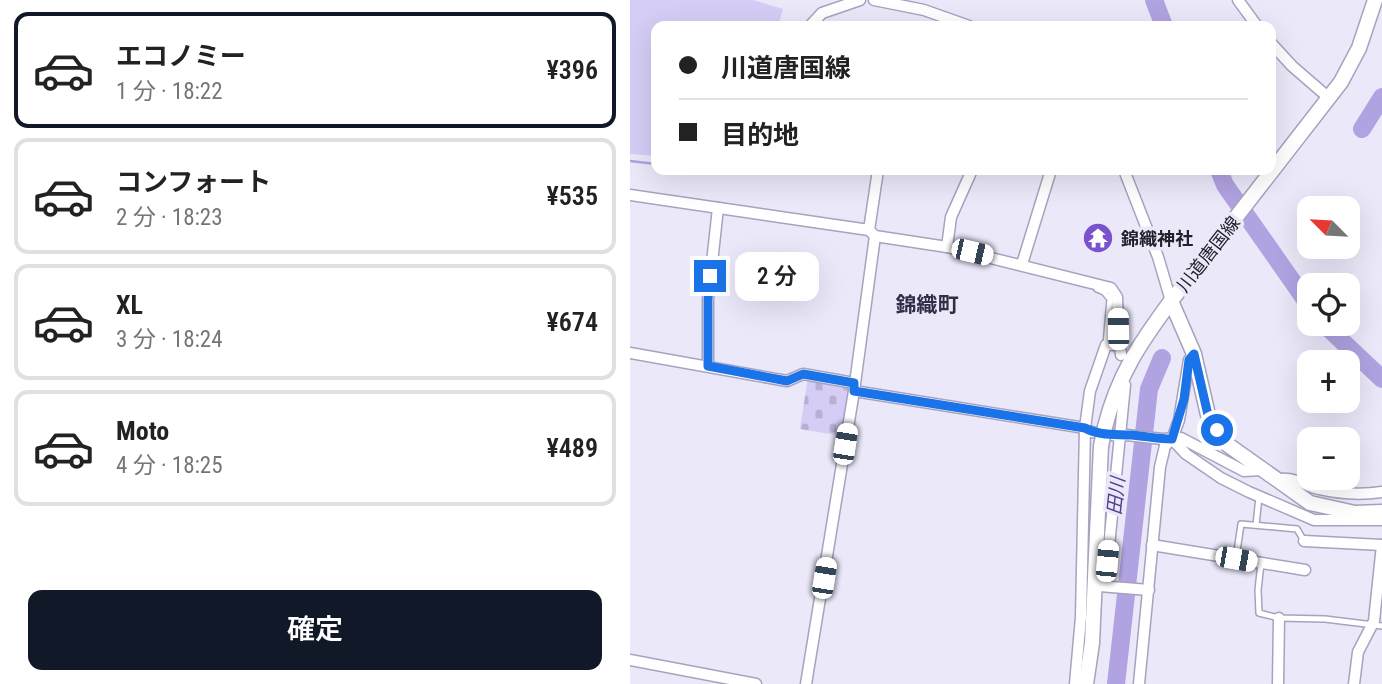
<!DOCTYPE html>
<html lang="ja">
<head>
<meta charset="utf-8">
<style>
	:root { --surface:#fff; --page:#f6f6f6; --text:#222; --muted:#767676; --line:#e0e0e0; --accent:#111827 }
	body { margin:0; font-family:"Roboto Condensed","Noto Sans JP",sans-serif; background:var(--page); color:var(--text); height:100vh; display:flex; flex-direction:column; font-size:26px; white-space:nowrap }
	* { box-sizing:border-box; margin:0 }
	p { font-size:23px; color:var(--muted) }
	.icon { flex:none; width:38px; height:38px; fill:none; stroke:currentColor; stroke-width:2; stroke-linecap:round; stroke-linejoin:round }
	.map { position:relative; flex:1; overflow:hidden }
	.details { display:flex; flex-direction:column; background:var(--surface); width:630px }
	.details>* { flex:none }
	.banner { position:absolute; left:21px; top:21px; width:625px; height:154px; border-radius:14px; box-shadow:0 7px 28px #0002; display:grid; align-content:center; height:154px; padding:0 28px; background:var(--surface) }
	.needle { width:46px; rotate:294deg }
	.fabs { position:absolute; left:667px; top:196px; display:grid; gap:14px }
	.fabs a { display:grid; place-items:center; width:63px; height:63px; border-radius:14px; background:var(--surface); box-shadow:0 7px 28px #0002; font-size:35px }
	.end { position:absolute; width:32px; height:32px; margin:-16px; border:9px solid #1a73e8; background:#fff; box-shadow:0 0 0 4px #fff }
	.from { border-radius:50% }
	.bubble { position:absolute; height:49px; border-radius:14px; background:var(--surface); box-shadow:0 7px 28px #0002; font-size:23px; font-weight:600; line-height:49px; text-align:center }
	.car { position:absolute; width:21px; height:42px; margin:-21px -10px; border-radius:9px; box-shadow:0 0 5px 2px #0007; background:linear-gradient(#fff 24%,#345 0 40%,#fff 0 76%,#345 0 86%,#fff 0) }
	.banner b { display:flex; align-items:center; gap:24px; height:66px; font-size:26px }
	.banner b+b { border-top:2px solid var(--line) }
	.banner i { width:18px; height:18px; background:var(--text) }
	ul { padding:12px 0 0; list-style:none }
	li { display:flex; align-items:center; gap:21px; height:116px; margin:0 14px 10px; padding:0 14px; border:4px solid var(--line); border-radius:14px }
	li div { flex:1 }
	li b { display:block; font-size:26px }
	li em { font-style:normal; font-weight:600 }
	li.selected { border-color:var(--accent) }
	li>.icon { width:63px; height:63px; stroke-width:1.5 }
	.button { display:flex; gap:14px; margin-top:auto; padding:14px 28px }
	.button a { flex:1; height:80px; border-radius:14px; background:var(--accent); color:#fff; font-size:28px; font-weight:600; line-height:80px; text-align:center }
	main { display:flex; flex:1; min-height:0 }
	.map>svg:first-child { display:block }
	.grass { fill:#d5cdf5 }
	.cemetery { fill:url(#cemetery-stones) }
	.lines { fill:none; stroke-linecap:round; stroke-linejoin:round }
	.stream { stroke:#b1a2e1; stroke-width:2.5 }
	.river { stroke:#b1a2e1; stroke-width:18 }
	.lane-casing { stroke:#a7a2be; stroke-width:8 }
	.street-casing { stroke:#a7a2be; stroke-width:13 }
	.secondary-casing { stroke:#a7a2be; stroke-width:17 }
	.lane { stroke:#fff; stroke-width:5 }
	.street { stroke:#fff; stroke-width:10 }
	.secondary { stroke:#fff; stroke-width:14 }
	.secondary-bridge-casing { stroke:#a7a2be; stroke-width:17; stroke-linecap:butt }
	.secondary-bridge { stroke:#fff; stroke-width:14 }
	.route { stroke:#1a73e8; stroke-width:9 }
	.labels { text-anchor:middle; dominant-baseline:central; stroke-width:7; stroke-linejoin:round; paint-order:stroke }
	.poi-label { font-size:18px; font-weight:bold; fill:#22202b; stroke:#ebe8fa; text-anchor:start }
	.street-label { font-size:18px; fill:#22202b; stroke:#ebe8fa }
	.water-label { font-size:19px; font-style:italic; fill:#56408b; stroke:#ebe8fa }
	.quarter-label { font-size:21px; font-weight:bold; fill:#322d44; stroke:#ebe8fa }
</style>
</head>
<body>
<main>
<section class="details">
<ul>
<li class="selected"><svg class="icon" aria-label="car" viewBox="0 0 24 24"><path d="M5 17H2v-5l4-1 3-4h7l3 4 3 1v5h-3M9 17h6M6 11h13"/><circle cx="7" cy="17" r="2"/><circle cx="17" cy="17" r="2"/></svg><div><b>エコノミー</b><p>1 分 · 18:22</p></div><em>¥396</em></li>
<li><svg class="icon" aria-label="car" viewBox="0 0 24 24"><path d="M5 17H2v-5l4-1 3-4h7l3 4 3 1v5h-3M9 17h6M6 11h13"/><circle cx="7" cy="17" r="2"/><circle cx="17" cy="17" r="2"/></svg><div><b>コンフォート</b><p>2 分 · 18:23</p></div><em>¥535</em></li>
<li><svg class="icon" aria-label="car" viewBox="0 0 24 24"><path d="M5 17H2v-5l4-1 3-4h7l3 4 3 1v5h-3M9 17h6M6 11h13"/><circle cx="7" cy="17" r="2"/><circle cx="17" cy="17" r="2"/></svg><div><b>XL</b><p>3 分 · 18:24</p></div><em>¥674</em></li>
<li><svg class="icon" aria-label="car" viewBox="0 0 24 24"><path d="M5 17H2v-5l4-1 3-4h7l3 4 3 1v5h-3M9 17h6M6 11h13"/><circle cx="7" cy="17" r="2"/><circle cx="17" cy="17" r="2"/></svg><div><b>Moto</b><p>4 分 · 18:25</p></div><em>¥489</em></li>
</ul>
<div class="button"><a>確定</a></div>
</section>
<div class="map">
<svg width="752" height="684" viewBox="0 0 752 684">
	<defs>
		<pattern id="cemetery-stones" width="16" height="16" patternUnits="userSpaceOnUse" patternTransform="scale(1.75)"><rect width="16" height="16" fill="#d5cdf5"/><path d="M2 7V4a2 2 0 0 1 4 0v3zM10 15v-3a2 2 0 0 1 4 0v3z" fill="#b7b0d2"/></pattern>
	</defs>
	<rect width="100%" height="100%" fill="#ebe8fa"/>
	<!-- grass -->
	<path class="grass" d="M0 0H123L153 9 148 26H26V156L0 154Z"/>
	<!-- cemetery -->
	<path class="cemetery" d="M180 380 221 387 212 436 170 429 177 383Z"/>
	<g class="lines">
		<!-- stream -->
		<path class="stream" d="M0 161 26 164"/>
		<!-- river -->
		<g class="river">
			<path d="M524 0 534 26"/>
			<path d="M732 129 752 97"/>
			<path d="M589 170 595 185 679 305"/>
			<path d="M694 324 752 379"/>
			<path d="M486 684 519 389 532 358"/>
		</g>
		<!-- lane casing -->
		<g class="lane-casing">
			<g id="lane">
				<path d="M467 289 474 292 480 299 476 345"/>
				<path d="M626 525 629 497"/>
				<path d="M606 558 611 524 667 529 674 541"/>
				<path d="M631 563 628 590 629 613 649 618 695 619 752 626"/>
			</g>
		</g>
		<!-- street casing -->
		<g class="street-casing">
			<g id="street">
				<path d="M244 0 294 10 339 26"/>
				<path d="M608 0 627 26"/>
				<path d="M180 26 192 13 230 0"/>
				<path d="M640 42 662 66 699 98"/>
				<path d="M248 170 239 230 245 236 317 247 481 288 487 297 488 329 491 355"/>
				<path d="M494 170 528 257 541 301"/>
				<path d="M0 195 239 230"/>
				<path d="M317 247 321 217 342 170"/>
				<path d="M392 264 421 170"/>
				<path d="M0 353 157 381 173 374 224 383"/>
				<path d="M78 366V299L88 208"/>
				<path d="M224 391 455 428 461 432 489 436 497 435 532 439 551 438 614 471 631 470"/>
				<path d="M542 439 556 454 591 478 619 492 684 520H752"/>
				<path d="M646 480C661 475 675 486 689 489 710 494 731 495 752 492"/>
				<path d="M674 541 752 545"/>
				<path d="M522 545 675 570"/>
				<path d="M469 586 519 590"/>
				<path d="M475 586 495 385"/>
				<path d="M0 660 126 684"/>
				<path d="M176 684 224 391 245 236"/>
				<path d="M445 684 451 617 455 428 460 391 476 345H490"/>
				<path d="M509 684 530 467 535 446 542 439 549 420 559 360 564 354"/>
				<path d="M648 684 649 618"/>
				<path d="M724 684 728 652 744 621 752 545"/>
			</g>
		</g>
		<!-- secondary casing -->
		<g class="secondary-casing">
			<g id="secondary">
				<path d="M745 0 729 48 711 82 541 301 564 354 578 415 598 445 680 503 725 513 752 512"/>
				<path d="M475 427C488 375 510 343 541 301"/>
				<path d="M456 684 462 643 471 446"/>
			</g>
		</g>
		<!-- lane -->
		<use href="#lane" class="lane"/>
		<!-- street -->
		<use href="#street" class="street"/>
		<!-- secondary -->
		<use href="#secondary" class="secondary"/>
		<!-- secondary-bridge casing -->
		<g class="secondary-bridge-casing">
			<path id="secondary-bridge" d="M471 446 475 427"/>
		</g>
		<!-- secondary-bridge -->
		<use href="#secondary-bridge" class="secondary-bridge"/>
	</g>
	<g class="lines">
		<!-- route -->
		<path class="route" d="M80 276 78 299V366L157 381 173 374 224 383V391L455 428C469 436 485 434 501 435 515 436 528 439 542 439L554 399 559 360 564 354 578 415 587 430"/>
	</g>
	<!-- icons -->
	<defs>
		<g id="temple-disc" transform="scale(1.575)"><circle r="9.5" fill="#7a52cb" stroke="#ebe8fa"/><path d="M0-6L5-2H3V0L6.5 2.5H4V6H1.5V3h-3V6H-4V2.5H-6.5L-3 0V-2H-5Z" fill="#fff"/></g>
	</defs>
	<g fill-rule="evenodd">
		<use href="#temple-disc" x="468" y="238"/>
	</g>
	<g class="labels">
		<!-- poi labels -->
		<g class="poi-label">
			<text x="491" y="238">錦織神社</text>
		</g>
		<!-- street labels -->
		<g class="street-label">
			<text transform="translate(578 254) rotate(-52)">川道唐国線</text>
		</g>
		<!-- water labels -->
		<g class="water-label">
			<text transform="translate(486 496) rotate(-84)">田川</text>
		</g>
		<!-- quarter labels -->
		<g class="quarter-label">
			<text x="297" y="305">錦織町</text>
		</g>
	</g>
</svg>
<div class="fabs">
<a><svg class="needle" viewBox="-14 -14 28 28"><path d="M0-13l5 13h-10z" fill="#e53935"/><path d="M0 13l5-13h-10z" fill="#767676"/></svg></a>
<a><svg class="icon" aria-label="locate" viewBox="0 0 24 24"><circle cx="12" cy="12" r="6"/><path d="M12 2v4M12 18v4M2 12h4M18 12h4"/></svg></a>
<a>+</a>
<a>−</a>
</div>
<i class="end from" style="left:587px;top:430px"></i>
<i class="end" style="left:80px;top:276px"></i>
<div class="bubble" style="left:105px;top:252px;width:84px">2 分</div>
<i class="car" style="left:342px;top:252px;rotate:103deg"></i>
<i class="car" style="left:488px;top:329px;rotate:359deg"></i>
<i class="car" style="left:215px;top:444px;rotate:9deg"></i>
<i class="car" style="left:606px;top:559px;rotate:100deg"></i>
<i class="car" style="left:477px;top:561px;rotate:5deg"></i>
<i class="car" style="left:194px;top:578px;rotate:9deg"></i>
<div class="banner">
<b><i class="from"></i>川道唐国線</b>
<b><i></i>目的地</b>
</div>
</div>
</main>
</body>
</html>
